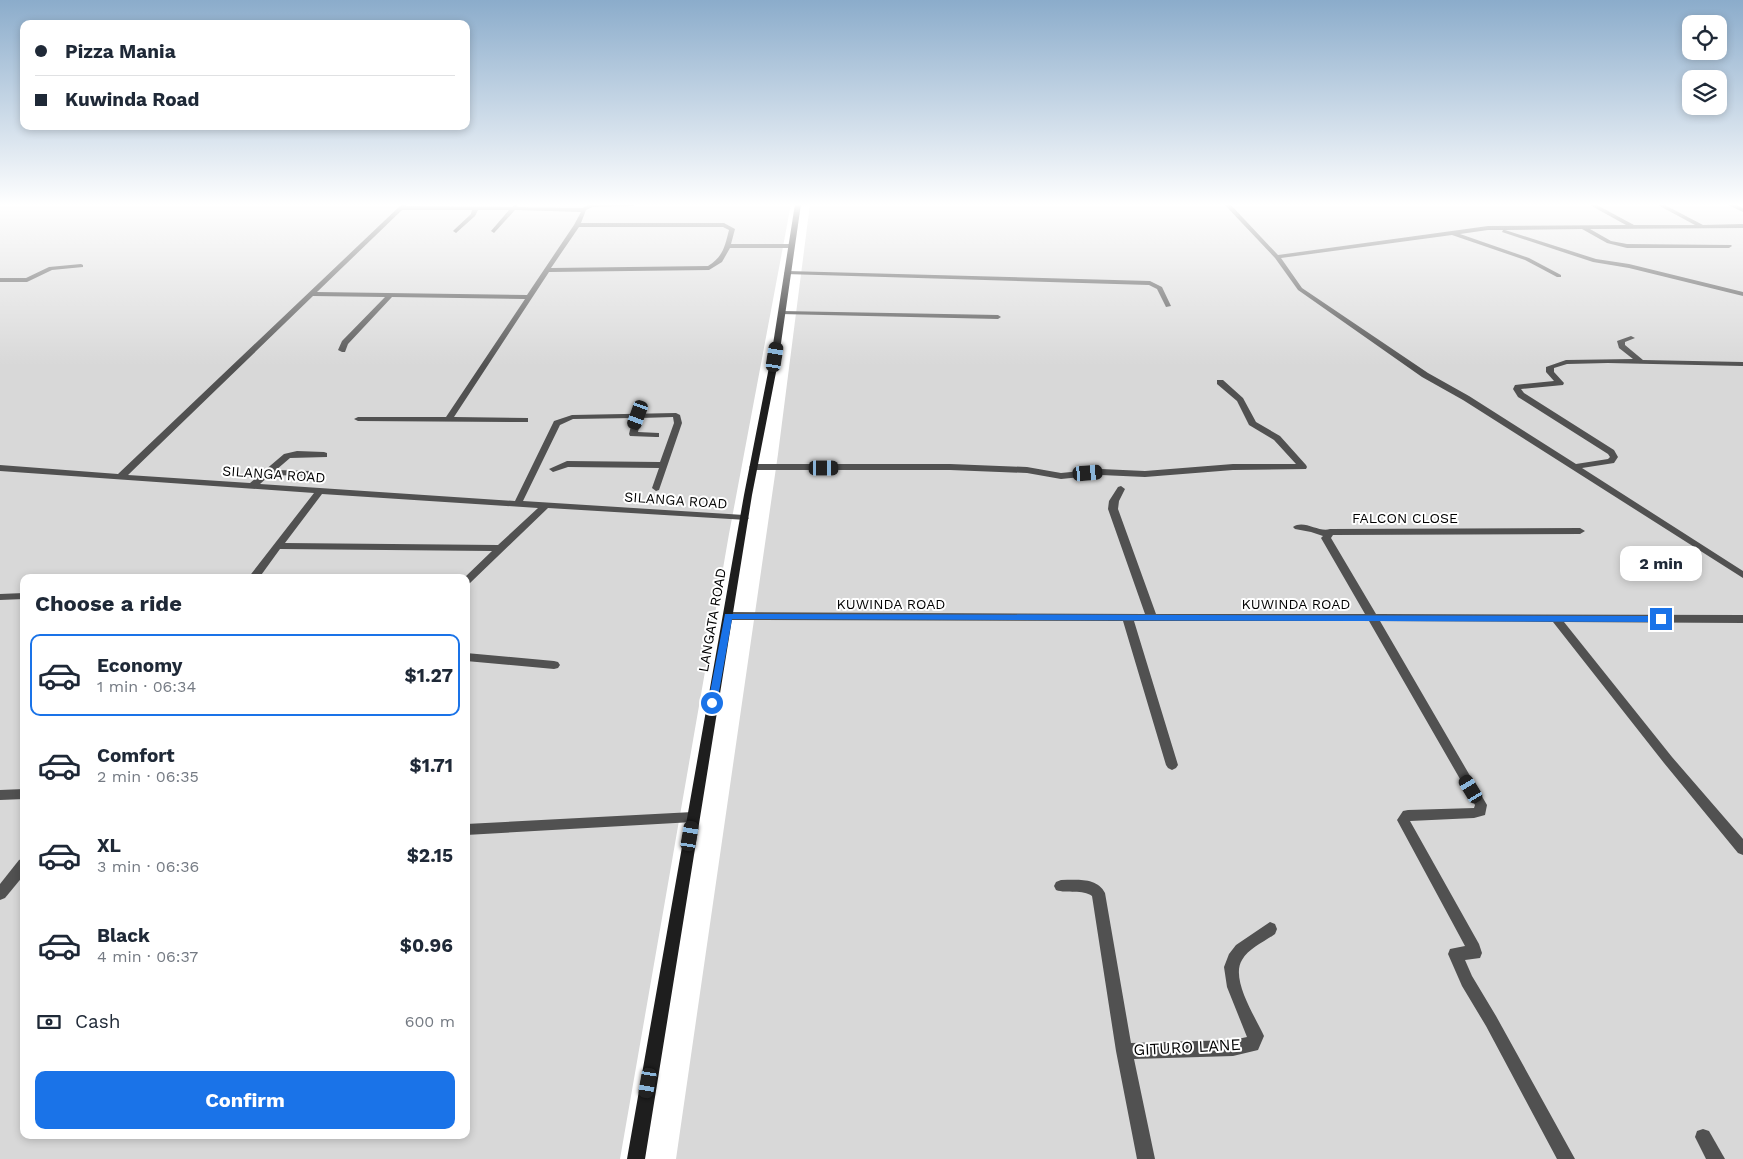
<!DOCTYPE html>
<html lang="en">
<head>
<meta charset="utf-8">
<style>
	:root { --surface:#fff; --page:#f6f6f7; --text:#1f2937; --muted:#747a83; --line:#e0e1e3; --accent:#1a73e8 }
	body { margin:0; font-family:"Work Sans",sans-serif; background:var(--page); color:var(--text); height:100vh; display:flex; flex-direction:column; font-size:19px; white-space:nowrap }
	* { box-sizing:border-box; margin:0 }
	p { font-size:16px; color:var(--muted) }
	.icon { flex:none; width:28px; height:28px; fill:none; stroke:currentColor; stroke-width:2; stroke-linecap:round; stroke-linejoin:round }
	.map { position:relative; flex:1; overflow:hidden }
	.panel { position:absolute; left:20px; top:574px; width:450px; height:565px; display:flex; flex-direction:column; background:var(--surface); border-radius:10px; box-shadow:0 2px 8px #0003 }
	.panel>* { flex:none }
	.top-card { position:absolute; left:20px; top:20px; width:450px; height:110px; border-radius:10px; box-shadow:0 2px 8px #0003; display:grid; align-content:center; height:110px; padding:0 15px; background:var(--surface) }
	.tools { position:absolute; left:1682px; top:15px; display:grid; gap:10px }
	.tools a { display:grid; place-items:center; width:45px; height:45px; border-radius:10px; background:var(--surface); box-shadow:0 2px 8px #0003; font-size:25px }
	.end { position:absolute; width:22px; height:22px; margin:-11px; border:6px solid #1a73e8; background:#fff; box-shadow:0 0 0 2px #fff }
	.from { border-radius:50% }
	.bubble { position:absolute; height:35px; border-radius:10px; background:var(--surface); box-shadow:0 2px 8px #0003; font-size:16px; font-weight:700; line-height:35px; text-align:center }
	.car { position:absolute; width:15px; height:30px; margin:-15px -8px; border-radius:6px; box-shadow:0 0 4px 1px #0007; background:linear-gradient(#222 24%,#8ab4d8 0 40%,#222 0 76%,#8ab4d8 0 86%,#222 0) }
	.top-card b { display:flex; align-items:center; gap:18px; height:48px; font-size:19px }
	.top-card b+b { border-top:1px solid var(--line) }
	.top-card i { width:12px; height:12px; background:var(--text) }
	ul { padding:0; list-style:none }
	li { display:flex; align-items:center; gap:15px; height:82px; margin:0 10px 8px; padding:0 5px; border:2px solid transparent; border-radius:10px }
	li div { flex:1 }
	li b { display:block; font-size:19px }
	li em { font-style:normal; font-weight:700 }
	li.on { border-color:var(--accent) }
	li>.icon { width:45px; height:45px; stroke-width:1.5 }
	h2 { padding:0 15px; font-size:22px; line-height:60px }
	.pay { display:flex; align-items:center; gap:12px; height:55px; padding:0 15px; font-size:19px }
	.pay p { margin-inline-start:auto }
	.button { display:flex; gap:10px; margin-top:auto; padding:10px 15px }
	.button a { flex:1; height:58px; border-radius:10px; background:var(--accent); color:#fff; font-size:20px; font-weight:700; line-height:58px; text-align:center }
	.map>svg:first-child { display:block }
	.green { fill:#d8d8d8; fill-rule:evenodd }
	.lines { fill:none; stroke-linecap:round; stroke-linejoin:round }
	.minor { fill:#515151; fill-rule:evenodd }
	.secondary { fill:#1e1e1e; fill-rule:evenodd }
	.route { fill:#1a73e8 }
	.labels { text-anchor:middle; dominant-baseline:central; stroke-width:4; stroke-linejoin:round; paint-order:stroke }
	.street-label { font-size:14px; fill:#000; stroke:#fff }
	.near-street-label { font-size:16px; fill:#000; stroke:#fff }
</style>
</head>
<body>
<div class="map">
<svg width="1743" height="1159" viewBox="0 0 1743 1159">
	<rect width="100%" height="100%" fill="#fff"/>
	<!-- green -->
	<g class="green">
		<path d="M0 204H791L729 534 620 1159H0ZM24 578H466V1135H24Z"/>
		<path d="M810 204H1743V1159H676L778 454Z"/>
	</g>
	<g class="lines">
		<!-- minor -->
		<g class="minor">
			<path d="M402 204H408L406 206 512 207 516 204 518 207 582 208 590 204H636L633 206 593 207 586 210 581 223H724L735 229 731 244H790L793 246 790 248H730L722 262 709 270 549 272 454 417 528 418V422H525L358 421 354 419 358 417H446L525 299 392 297 348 344 345 352H342L338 350 342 341 385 297 313 296 128 475 250 483 284 454 297 451 324 452 327 453V457L290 458 276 470 310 471 314 474 313 476 270 475 260 484 515 501 554 421 572 415 676 413 680 415 682 423 659 490 656 491 652 488 659 468 568 467 553 472 549 469 567 461 660 462 674 423 673 417 641 418 638 432 659 433V437H656L630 436 629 434 633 418 573 419 560 425 523 501 744 515 749 518 747 520 548 508 470 583 466 584V578H464L492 551 280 549 259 578H248L314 493 0 471V465L118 474ZM402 210H472L471 214 454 230 453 231 456 233 475 216 478 210H509L491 231 494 233 515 210 581 212 574 225 527 295 317 292ZM579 227H723L729 230C725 246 723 257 708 266L551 268ZM322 494 538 508 498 545 285 543Z"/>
			<path d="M1224 204H1230L1278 255 1488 226 1626 225 1588 204H1595L1634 225H1695L1656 204H1663L1703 225 1743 224V228L1590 229 1611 241 1627 244 1731 245 1732 246 1729 248H1627L1607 243 1582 229 1505 230 1596 259 1629 264 1743 292V296L1629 268 1593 262 1502 232 1503 230H1488L1460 234 1529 258 1561 275V277H1557L1525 260 1452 235 1281 258 1302 288 1428 373 1469 396 1576 464 1608 459 1610 457 1608 454 1518 397 1513 389 1515 385 1554 381 1546 372V367L1566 360 1633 359 1619 348 1617 341 1631 336 1635 338 1625 342V345L1643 360 1743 362V366L1608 363 1567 364 1554 368V372L1564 383 1563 385 1521 389 1524 393 1614 450 1618 457 1614 463 1582 468 1743 571V578L1463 400 1422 377 1298 290 1275 258Z"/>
			<path d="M1726 204H1734L1743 208V212Z"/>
			<path d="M81 264 83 265V267L52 270 27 282H0V278H26L49 267Z"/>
			<path d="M787 271 1150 281 1162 287 1171 306 1166 307 1157 289 1149 285 785 274 784 273Z"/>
			<path d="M782 311 998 315 1001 317 998 319 780 314V312Z"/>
			<path d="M1217 380H1223L1243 398 1256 422 1280 436 1306 465 1307 467 1306 469 1233 470 1145 477 1101 475 1061 479 1027 473 950 470H753L749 467 753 464H950L1027 467 1061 473 1101 469 1145 471 1233 464H1296L1274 440 1249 425 1237 401 1217 384Z"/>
			<path d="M1121 486 1125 489 1119 501 1118 509 1156 614H1365L1321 538 1323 536 1311 532 1295 529 1293 527C1304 519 1319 533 1330 529L1580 528 1585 531 1580 534 1333 535 1331 538 1376 614 1743 615V623L1564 622 1672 757 1743 839V855L1738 853 1664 763 1553 622 1380 621 1487 805 1485 815 1474 818 1410 821 1479 944 1482 953 1480 958 1465 960 1472 976 1496 1016 1575 1159H1557L1486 1026 1462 986 1448 954 1450 949 1465 946 1397 820 1403 811 1408 810 1474 808 1475 805 1369 621H1134L1178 765 1176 768 1172 770 1168 768 1166 765 1123 621 728 620 723 616 728 612 1145 614 1108 509 1109 501 1118 487Z"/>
			<path d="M24 593V599L0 600V594Z"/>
			<path d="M466 653 554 661 558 662 560 665 558 668 554 669 466 661Z"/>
			<path d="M24 789V799L0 800V790Z"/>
			<path d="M693 812 698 813 699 817 698 821 693 822 466 835V824Z"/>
			<path d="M24 858V875L5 898 0 900V884L19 860Z"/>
			<path d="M1061 880C1076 880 1097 877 1105 893L1131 1043 1233 1040 1247 1037 1227 987 1224 967 1229 954 1236 945 1270 922 1275 924 1277 929 1275 934C1264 942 1249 948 1242 960 1230 979 1256 1018 1264 1036L1258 1050 1233 1056 1134 1059 1155 1159H1137L1116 1051 1092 896C1083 889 1067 894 1056 890L1054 886 1056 882Z"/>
			<path d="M1703 1129 1709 1131 1725 1159H1706L1695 1137 1697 1131Z"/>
		</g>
		<!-- secondary -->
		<path class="secondary" d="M795 204H801L779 357 752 495 645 1159H627L744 495 771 357Z"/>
	</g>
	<!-- sky -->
	<linearGradient id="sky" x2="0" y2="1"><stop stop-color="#8baccb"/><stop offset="0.56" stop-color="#fff"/><stop offset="1" stop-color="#fff" stop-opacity="0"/></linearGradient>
	<rect width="1743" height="366" fill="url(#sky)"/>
	<!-- route -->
	<path class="route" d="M725 614 1661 616 1665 619 1661 622 732 619 717 703 712 707 708 703Z"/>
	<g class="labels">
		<!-- street labels -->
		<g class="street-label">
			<text transform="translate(274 474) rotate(4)">SILANGA ROAD</text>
			<text transform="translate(676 500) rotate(4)">SILANGA ROAD</text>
			<text x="1405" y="518">FALCON CLOSE</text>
			<text x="891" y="604">KUWINDA ROAD</text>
			<text x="1296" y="604">KUWINDA ROAD</text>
			<text transform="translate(712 620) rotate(-80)">LANGATA ROAD</text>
		</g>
		<!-- near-street labels -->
		<g class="near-street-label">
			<text transform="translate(1187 1047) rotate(-3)">GITURO LANE</text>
		</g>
	</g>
</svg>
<div class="tools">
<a><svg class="icon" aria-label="locate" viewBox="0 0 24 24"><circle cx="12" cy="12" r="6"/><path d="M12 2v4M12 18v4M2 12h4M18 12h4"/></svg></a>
<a><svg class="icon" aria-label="layers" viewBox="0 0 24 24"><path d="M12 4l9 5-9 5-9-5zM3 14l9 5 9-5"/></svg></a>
</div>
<i class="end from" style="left:712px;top:703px"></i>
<i class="end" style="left:1661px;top:619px"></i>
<div class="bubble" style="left:1620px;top:546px;width:82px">2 min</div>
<i class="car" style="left:775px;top:357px;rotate:9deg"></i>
<i class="car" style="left:638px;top:415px;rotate:200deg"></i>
<i class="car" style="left:824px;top:468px;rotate:90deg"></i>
<i class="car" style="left:1088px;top:473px;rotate:85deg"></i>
<i class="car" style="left:1471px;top:789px;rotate:329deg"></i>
<i class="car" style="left:690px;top:836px;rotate:10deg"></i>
<i class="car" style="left:648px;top:1083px;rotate:190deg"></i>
<div class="top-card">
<b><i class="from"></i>Pizza Mania</b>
<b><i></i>Kuwinda Road</b>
</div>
<section class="panel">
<h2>Choose a ride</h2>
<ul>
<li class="on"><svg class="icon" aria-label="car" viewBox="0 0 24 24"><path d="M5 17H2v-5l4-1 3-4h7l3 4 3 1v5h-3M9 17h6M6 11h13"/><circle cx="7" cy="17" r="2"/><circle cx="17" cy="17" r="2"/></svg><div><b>Economy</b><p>1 min · 06:34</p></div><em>$1.27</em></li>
<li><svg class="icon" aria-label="car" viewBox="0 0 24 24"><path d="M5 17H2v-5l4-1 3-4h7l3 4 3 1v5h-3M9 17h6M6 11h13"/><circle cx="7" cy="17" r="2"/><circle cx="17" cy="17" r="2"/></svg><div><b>Comfort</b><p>2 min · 06:35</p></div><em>$1.71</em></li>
<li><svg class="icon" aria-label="car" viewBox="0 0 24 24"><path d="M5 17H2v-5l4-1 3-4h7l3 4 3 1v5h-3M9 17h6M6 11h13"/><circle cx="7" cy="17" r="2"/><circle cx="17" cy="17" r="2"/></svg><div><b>XL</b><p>3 min · 06:36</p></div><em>$2.15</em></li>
<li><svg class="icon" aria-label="car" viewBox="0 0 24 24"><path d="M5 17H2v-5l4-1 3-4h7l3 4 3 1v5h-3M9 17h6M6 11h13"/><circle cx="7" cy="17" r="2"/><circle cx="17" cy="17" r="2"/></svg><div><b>Black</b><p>4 min · 06:37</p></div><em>$0.96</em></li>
</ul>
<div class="pay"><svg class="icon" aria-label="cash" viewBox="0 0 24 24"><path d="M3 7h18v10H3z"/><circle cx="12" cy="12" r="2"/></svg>Cash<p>600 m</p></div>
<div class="button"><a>Confirm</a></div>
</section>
</div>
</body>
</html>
